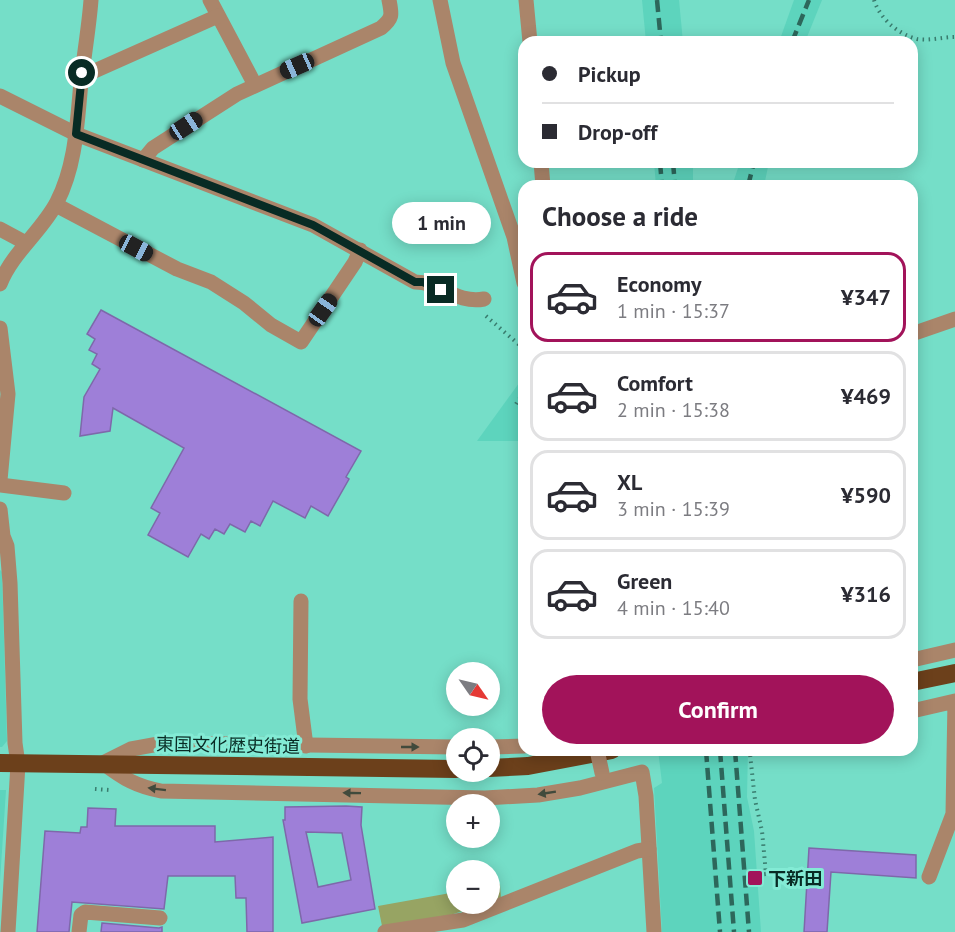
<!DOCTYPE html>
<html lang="en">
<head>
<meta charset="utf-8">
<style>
	:root { --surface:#fff; --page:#f7f7f7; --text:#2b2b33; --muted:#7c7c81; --line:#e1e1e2; --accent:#a2135a }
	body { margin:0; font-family:"PT Sans","Noto Sans JP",sans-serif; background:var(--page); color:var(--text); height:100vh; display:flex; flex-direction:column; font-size:22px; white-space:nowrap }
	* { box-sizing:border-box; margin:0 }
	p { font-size:20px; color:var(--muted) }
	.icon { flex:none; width:33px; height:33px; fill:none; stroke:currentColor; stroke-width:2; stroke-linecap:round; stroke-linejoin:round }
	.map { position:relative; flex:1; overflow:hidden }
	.sheet { position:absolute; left:518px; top:180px; width:400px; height:576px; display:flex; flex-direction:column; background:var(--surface); border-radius:18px; box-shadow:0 3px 15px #0003 }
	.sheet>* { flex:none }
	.top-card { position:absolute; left:518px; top:36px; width:400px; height:132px; border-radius:18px; box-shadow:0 3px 15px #0003; display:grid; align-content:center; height:132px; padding:0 24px; background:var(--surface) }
	.needle { width:39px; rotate:124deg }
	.tools { position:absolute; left:446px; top:662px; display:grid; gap:12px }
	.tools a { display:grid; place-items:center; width:54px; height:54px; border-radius:50%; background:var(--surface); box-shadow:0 3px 15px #0003; font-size:30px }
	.end { position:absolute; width:27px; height:27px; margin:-14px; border:8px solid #082b24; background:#fff; box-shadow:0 0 0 3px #fff }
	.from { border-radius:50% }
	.bubble { position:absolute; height:42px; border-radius:21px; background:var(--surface); box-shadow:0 3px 15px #0003; font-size:20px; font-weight:700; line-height:42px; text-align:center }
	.car { position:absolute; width:18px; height:36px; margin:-18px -9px; border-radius:8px; box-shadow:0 0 4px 2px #0007; background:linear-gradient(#222 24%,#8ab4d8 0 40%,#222 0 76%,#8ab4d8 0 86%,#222 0) }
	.top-card b { display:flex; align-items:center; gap:21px; height:57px; font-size:22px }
	.top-card b+b { border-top:2px solid var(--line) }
	.top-card i { width:15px; height:15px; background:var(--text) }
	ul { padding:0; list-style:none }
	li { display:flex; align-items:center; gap:18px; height:90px; margin:0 12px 9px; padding:0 12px; border:3px solid var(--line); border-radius:18px }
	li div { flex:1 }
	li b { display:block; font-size:22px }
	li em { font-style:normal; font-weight:700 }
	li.on { border-color:var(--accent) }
	li>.icon { width:54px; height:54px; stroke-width:1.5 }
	h2 { padding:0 24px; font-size:27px; line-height:72px }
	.cta { display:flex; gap:12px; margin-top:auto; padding:12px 24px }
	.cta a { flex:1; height:69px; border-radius:36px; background:var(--accent); color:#fff; font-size:24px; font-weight:700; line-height:69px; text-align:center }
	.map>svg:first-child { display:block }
	.built { fill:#5dd4bd }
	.green { fill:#97a463 }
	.building { fill:#9e7fd8; stroke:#7e68aa; stroke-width:1.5; fill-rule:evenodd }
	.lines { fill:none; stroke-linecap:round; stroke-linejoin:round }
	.path { stroke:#397c6e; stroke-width:4; stroke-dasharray:1.5 4.5; stroke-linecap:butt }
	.minor { stroke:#aa856a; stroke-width:15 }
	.highway { stroke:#6c401b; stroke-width:18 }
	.rail { stroke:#2d675b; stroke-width:4.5; stroke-dasharray:12 6; stroke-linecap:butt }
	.minor-bridge { stroke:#aa856a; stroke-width:15 }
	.oneway { fill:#414a3c }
	.route { stroke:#082b24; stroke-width:8 }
	.poi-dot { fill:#a2135a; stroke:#83ebd5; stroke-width:2 }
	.labels { text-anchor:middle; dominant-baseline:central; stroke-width:6; stroke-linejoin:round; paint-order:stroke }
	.street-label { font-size:18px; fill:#082b24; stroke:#83ebd5 }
	.poi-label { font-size:18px; font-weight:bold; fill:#082b24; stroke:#83ebd5; text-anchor:start }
</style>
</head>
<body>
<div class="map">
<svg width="955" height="932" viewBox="0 0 955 932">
	<rect width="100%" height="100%" fill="#75dec8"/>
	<!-- built -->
	<g class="built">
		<path d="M642 0H679L683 42H646Z"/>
		<path d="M794 0H822L805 42H779Z"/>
		<path d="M654 162H693V186H656Z"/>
		<path d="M740 162H769L764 186H732Z"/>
		<path d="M522 379 523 441H477Z"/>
		<path d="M0 570 2 572 7 741 2 747H0Z"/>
		<path d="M658 750H748L747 797 754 831 761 932H662L654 788 662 783Z"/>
		<path d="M0 790H6L0 881Z"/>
	</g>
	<!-- green -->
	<g class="green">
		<path d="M500 884 501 899 489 903V886Z"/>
		<path d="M456 892V903H487L435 920 382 926 378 906Z"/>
	</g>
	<!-- building -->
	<g class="building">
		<path d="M101 310 361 451 346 477 349 479 328 516 311 506 305 518 273 501 260 526 251 521 245 532 230 524 224 534 215 529 209 539 201 534 188 557 148 535 160 513 151 508 184 448 113 408 110 431 80 436 84 397 100 369 92 364 97 354 89 350 95 339 87 334Z"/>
		<path d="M346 806 362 807 361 825 375 909 302 923 283 820H285V807ZM306 832 342 833 351 880 318 887Z"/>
		<path d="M88 808 116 809 115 826H215V842L273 837V932H247L246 898H236L235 876H168L164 909 72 902 69 932H37L45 831 80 833 81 827H87Z"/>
		<path d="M809 848 916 855V878L831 872 827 932H804Z"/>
		<path d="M102 923 159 928 162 927V932H101Z"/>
	</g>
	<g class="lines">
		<!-- path -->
		<g class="path">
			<path d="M874 0C880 19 898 34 917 39 929 41 943 37 955 37"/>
			<path d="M486 316 524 349"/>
			<path d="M516 404 524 392"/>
			<path d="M752 750 750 754 755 800 762 831 766 874 758 875V879"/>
			<path d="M95 789 109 790"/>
		</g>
		<!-- minor -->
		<g class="minor">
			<path d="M210 0 255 85"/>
			<path d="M440 0 453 63 514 237 524 283"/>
			<path d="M526 0 530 42"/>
			<path d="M82 73H90L218 16"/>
			<path d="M0 96 76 134 313 225 415 282C440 282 456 304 484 299"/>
			<path d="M143 160 153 148 237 94 381 28C393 18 392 15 389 0"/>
			<path d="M541 162 543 186"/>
			<path d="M56 205 177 269 211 282 244 303 271 325 301 342 355 262 360 250"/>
			<path d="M0 229 26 243"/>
			<path d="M0 284C12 253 42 231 57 202 76 165 77 123 81 82 84 55 89 27 91 0"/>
			<path d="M0 328 8 394 0 480"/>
			<path d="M912 334 955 319"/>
			<path d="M0 485 64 493"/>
			<path d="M0 509 3 536 7 546 10 583 15 743 18 764 8 932"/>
			<path d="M301 601 300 699 306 746"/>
			<path d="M912 660 955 650"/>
			<path d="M912 711 955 701 953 814 929 877"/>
			<path d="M456 747 164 743 131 749 103 763C124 779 136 786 161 791L485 798 538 795 580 788 642 772 646 796 654 932"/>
			<path d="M489 747 524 746"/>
			<path d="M79 932 81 915 85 912 160 918"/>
			<path d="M385 932 463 920 637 851 649 849"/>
		</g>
		<!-- highway -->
		<g class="highway">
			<path d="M912 682 955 673"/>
			<path d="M0 763 456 769"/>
			<path d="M489 768 528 766 612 750"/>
		</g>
		<!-- rail -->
		<g class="rail">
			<path d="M657 0 661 42"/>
			<path d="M792 42 809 0"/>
			<path d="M660 162 662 186"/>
			<path d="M673 162 675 186"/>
			<path d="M748 186 754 162"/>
			<path d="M706 750 720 932"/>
			<path d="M720 750 734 932"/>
			<path d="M735 750 749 932"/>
		</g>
		<!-- minor-bridge -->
		<path class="minor-bridge" d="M597 750 602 773"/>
	</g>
	<!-- one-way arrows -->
	<defs><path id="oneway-solid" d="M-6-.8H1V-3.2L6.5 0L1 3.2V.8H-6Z" transform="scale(1.5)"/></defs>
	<g class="oneway">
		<use href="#oneway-solid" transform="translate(410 747)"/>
		<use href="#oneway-solid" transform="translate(157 789) rotate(-173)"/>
		<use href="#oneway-solid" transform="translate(352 793) rotate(-179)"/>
		<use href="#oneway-solid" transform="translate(547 793) rotate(171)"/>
	</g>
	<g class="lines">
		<!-- route -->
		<path class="route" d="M82 73 76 134 313 225 415 282H423L441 290"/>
	</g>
	<!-- markers -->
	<rect class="poi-dot" x="747" y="870" width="16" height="16" rx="3"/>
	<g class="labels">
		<!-- street labels -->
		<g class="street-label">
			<text transform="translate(228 745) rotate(1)">東国文化歴史街道</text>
		</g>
		<!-- poi labels -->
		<g class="poi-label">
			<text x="768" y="878">下新田</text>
		</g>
	</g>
</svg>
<div class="tools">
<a><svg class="needle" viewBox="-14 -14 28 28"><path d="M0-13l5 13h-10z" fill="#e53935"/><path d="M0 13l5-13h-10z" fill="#7c7c81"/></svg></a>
<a><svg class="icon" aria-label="locate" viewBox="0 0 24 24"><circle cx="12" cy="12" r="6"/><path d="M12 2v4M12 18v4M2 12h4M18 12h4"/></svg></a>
<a>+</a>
<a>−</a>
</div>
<i class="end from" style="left:82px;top:73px"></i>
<i class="end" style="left:441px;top:290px"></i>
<div class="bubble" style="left:392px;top:202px;width:99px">1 min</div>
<i class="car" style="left:297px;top:66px;rotate:246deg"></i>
<i class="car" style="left:186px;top:126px;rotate:57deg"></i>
<i class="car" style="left:136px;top:248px;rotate:118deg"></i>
<i class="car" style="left:323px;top:310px;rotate:35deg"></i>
<div class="top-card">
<b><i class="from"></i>Pickup</b>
<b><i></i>Drop-off</b>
</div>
<section class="sheet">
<h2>Choose a ride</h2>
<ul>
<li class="on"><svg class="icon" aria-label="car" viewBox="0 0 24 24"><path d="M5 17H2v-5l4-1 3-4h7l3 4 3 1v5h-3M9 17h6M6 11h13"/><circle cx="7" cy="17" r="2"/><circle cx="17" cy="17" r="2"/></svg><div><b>Economy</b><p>1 min · 15:37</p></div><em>¥347</em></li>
<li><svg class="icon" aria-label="car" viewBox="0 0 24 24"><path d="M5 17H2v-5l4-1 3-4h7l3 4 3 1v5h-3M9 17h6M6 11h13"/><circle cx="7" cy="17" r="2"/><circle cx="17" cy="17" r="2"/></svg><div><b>Comfort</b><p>2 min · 15:38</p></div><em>¥469</em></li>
<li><svg class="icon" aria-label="car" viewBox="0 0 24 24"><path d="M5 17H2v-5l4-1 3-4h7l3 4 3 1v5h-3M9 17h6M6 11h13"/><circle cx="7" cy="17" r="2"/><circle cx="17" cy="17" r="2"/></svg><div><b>XL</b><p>3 min · 15:39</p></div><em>¥590</em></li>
<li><svg class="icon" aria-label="car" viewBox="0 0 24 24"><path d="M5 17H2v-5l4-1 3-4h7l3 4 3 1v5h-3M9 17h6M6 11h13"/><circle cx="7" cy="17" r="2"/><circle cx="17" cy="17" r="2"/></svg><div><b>Green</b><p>4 min · 15:40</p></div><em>¥316</em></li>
</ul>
<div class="cta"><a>Confirm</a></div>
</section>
</div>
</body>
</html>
